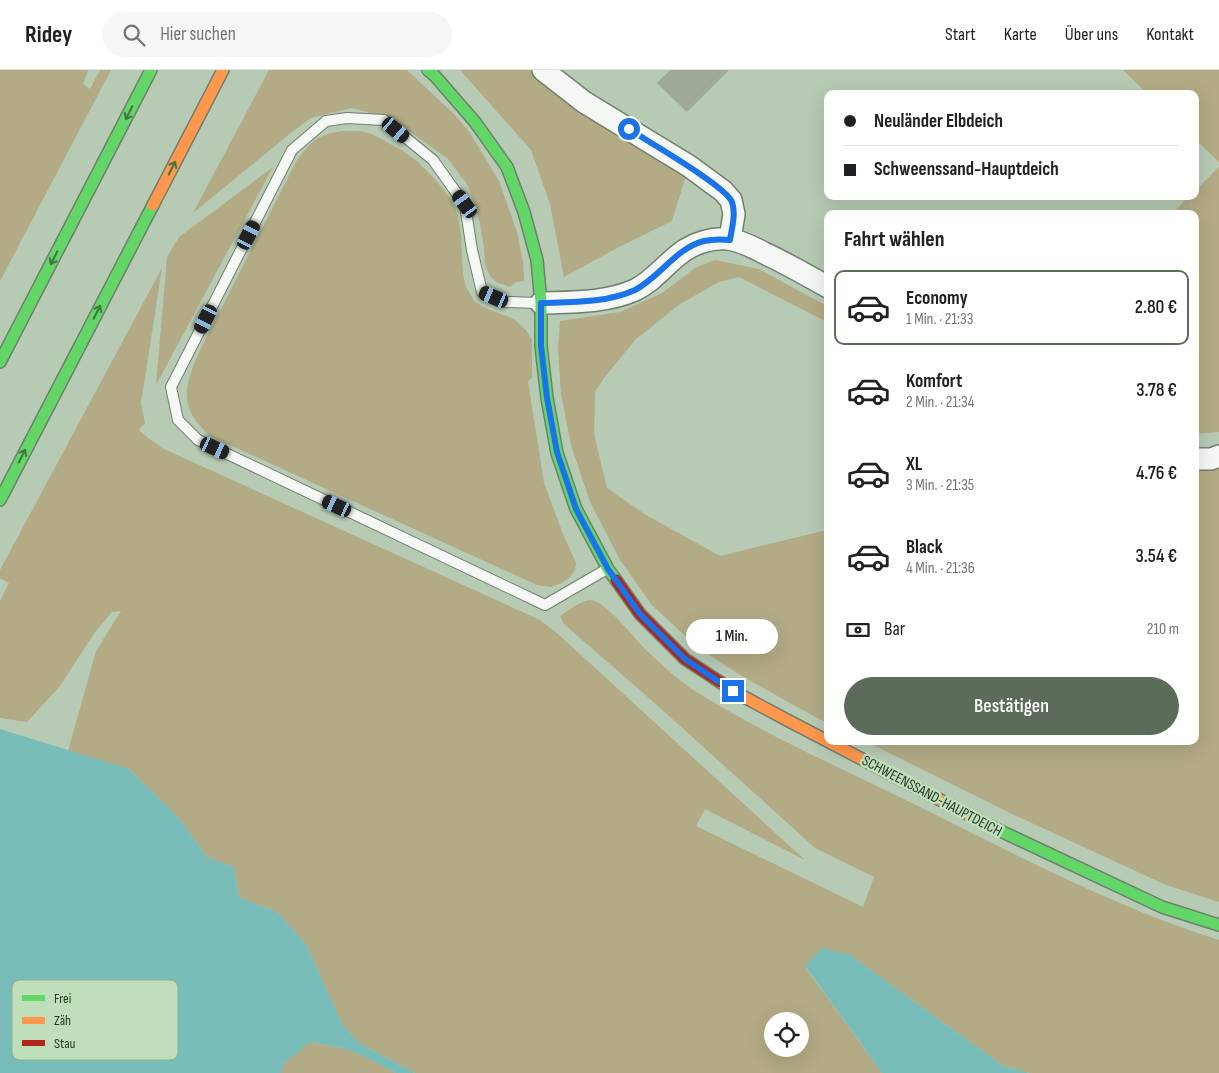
<!DOCTYPE html>
<html lang="de">
<head>
<meta charset="utf-8">
<style>
	:root { --surface:#fff; --page:#f6f6f6; --text:#202124; --muted:#757577; --line:#e0e0e0; --accent:#5c6b5a }
	body { margin:0; font-family:"Sofia Sans Condensed",sans-serif; background:var(--page); color:var(--text); height:100vh; display:flex; flex-direction:column; font-size:19px; white-space:nowrap }
	* { box-sizing:border-box; margin:0 }
	p { font-size:16px; color:var(--muted) }
	.icon { flex:none; width:28px; height:28px; fill:none; stroke:currentColor; stroke-width:2; stroke-linecap:round; stroke-linejoin:round }
	.map { position:relative; flex:1; overflow:hidden }
	.drawer { position:absolute; left:824px; top:140px; width:375px; height:535px; display:flex; flex-direction:column; background:var(--surface); border-radius:10px; box-shadow:0 5px 20px #0002 }
	.drawer>* { flex:none }
	.hud { position:absolute; left:824px; top:20px; width:375px; height:110px; border-radius:10px; box-shadow:0 5px 20px #0002; display:grid; align-content:center; height:110px; padding:0 20px; background:var(--surface) }
	.fabs { position:absolute; left:764px; top:942px; display:grid; gap:10px }
	.fabs a { display:grid; place-items:center; width:45px; height:45px; border-radius:50%; background:var(--surface); box-shadow:0 5px 20px #0002; font-size:25px }
	.end { position:absolute; width:22px; height:22px; margin:-11px; border:6px solid #1a73e8; background:#fff; box-shadow:0 0 0 2px #fff }
	.from { border-radius:50% }
	.bubble { position:absolute; height:35px; border-radius:18px; background:var(--surface); box-shadow:0 5px 20px #0002; font-size:16px; font-weight:600; line-height:35px; text-align:center }
	.car { position:absolute; width:15px; height:30px; margin:-15px -8px; border-radius:6px; box-shadow:0 0 4px 1px #0007; background:linear-gradient(#222 24%,#8ab4d8 0 40%,#222 0 76%,#8ab4d8 0 86%,#222 0) }
	.hud b { display:flex; align-items:center; gap:18px; height:48px; font-size:19px }
	.hud b+b { border-top:1px solid var(--line) }
	.hud i { width:12px; height:12px; background:var(--text) }
	ul { padding:0; list-style:none }
	li { display:flex; align-items:center; gap:15px; height:75px; margin:0 10px 8px; padding:0 10px; border:2px solid transparent; border-radius:10px }
	li div { flex:1 }
	li b { display:block; font-size:19px }
	li em { font-style:normal; font-weight:600 }
	li.active { border-color:var(--accent) }
	li>.icon { width:45px; height:45px; stroke-width:1.5 }
	h2 { padding:0 20px; font-size:22px; line-height:60px }
	.pay { display:flex; align-items:center; gap:12px; height:55px; padding:0 20px; font-size:19px }
	.pay p { margin-inline-start:auto }
	.button { display:flex; gap:10px; margin-top:auto; padding:10px 20px }
	.button a { flex:1; height:58px; border-radius:30px; background:var(--accent); color:#fff; font-size:20px; font-weight:600; line-height:58px; text-align:center }
	header { display:flex; align-items:center; gap:30px; box-sizing:border-box; height:70px; padding:0 25px; background:var(--surface); border-bottom:1px solid var(--line) }
	header strong { font-size:24px }
	nav { display:flex; gap:28px; margin-inline-start:auto; font-size:18px }
	.search { width:350px; height:45px; background:var(--page); display:flex; align-items:center; gap:12px; box-sizing:border-box; padding:0 18px; border-radius:28px; color:var(--muted); font-size:19px }
	.map>svg:first-child { display:block }
	.green { fill:#b2ab85; fill-rule:evenodd }
	.water { fill:#79bdbb }
	.building { fill:#9eaa97 }
	.lines { fill:none; stroke-linecap:round; stroke-linejoin:round }
	.lane-casing { stroke:#717f6f; stroke-width:12 }
	.street-casing { stroke:#717f6f; stroke-width:24 }
	.fast-casing { stroke:#717f6f; stroke-width:14 }
	.slow-casing { stroke:#717f6f; stroke-width:14 }
	.jam-casing { stroke:#717f6f; stroke-width:14 }
	.lane { stroke:#f4f7f4; stroke-width:10 }
	.street { stroke:#f4f7f4; stroke-width:21 }
	.fast { stroke:#63d668; stroke-width:11 }
	.slow { stroke:#ff974d; stroke-width:11 }
	.jam { stroke:#b3261e; stroke-width:11 }
	.oneway { stroke:#417742 }
	.route { stroke:#1a73e8; stroke-width:6 }
	.labels { text-anchor:middle; dominant-baseline:central; stroke-width:5; stroke-linejoin:round; paint-order:stroke }
	.street-label { font-size:15px; fill:#2b3829; stroke:#bedfb9 }
	.key { fill:#bedfb9; stroke:#92ad8e; stroke-width:1 }
	.key-label { font-size:14px; fill:#2b3829 }
</style>
</head>
<body>
<header>
<strong>Ridey</strong>
<div class="search"><svg class="icon" aria-label="search" viewBox="0 0 24 24"><circle cx="10" cy="10" r="6"/><path d="M15 15l6 6"/></svg>Hier suchen</div>
<nav><a>Start</a><a>Karte</a><a>Über uns</a><a>Kontakt</a></nav>
</header>
<div class="map">
<svg width="1219" height="1003" viewBox="0 0 1219 1003">
	<rect width="100%" height="100%" fill="#b7cab4"/>
	<!-- green -->
	<g class="green">
		<path d="M0 0H88L83 14 90 19 100 0H111L0 211Z"/>
		<path d="M269 0H407L455 45 470 63 499 111 517 162 523 192 524 211 516 212 510 217 496 212 490 206 485 195 484 177 480 153 474 132 467 114 448 89 391 48 351 38 311 48 292 62 193 143Z"/>
		<path d="M460 0H551L689 96 672 151 619 177 564 207 550 134 531 80Z"/>
		<path d="M1123 0H1219V92L1195 69V24H1148Z"/>
		<path d="M342 61H361L374 65 403 81 418 92 435 109 452 131 458 146 461 166 463 204 466 217 475 232 490 240 514 249 526 260 532 270V308L528 311 544 413 563 464 576 493 575 500 569 508 562 513 551 517 537 515 504 500 210 366C178 337 184 318 199 282L297 90C313 70 315 66 342 61Z"/>
		<path d="M273 97 156 315 167 187 179 167Z"/>
		<path d="M1219 97V362L1195 364V144H1172L1189 126H1195V121Z"/>
		<path d="M715 190 759 199 827 236V252L739 207 719 212 680 234 635 270 604 308 595 322 594 364 607 418 646 445 720 486 827 460V653L797 637 740 605 697 577 652 535 620 490 590 432 571 375 561 324 558 279 560 251 620 242 662 223 695 198Z"/>
		<path d="M162 198 141 333 145 354 140 358V361L148 368 164 379 540 550 558 564 805 790 705 739 696 756 863 837 874 807 815 778 658 636 564 554 560 546C568 541 580 531 590 530 605 530 634 568 646 580 661 594 678 610 695 621 765 665 843 699 918 736 1016 785 1114 837 1219 870V1003H1030L1003 996 850 885 805 897 882 1003H415L359 973 342 954 306 874 277 842 239 827 234 797 207 787 178 747 129 699 68 681 96 581 121 541 112 542 95 562 60 616 27 652 0 648V531L9 513 0 508V500ZM772 951H800V979H772Z"/>
		<path d="M1219 396V832L1166 815 1010 743 865 671H1195V397Z"/>
		<path d="M310 972 341 978 357 983 396 1003H281L284 993Z"/>
	</g>
	<!-- water -->
	<g class="water">
		<path d="M0 659 129 699 178 747 207 787 234 797 239 827 277 842 306 874 342 954 359 973 415 1003H396L357 983 341 978 310 972 284 993 281 1003H0Z"/>
		<path d="M822 878 850 885 1003 996 1030 1003H882L805 896Z"/>
	</g>
	<!-- building -->
	<path class="building" d="M670 0H729L687 42 657 13Z"/>
	<g class="lines">
		<!-- lane casing -->
		<g class="lane-casing">
			<path id="lane" d="M540 233 505 232 482 222 472 180 465 135 433 90 384 50 347 48 326 51 292 80 171 317 178 350 198 370 545 535 607 499"/>
		</g>
		<!-- street casing -->
		<g class="street-casing">
			<g id="street">
				<path d="M543 0 584 32 689 96 723 121 731 130 734 144 730 169"/>
				<path d="M541 233C572 232 606 233 635 220 654 211 667 192 685 180 698 172 713 168 728 169 741 171 753 177 764 183 786 193 806 205 828 217"/>
				<path d="M1195 389H1211L1219 386"/>
			</g>
		</g>
		<!-- fast casing -->
		<g class="fast-casing">
			<g id="fast">
				<path d="M428 0 435 6 475 52 507 97 524 142 537 190 541 233V276L547 328 557 383 576 439 608 499 616 510"/>
				<path d="M0 292 151 0"/>
				<path d="M0 430 153 135"/>
				<path d="M992 757 1162 837 1219 855"/>
			</g>
		</g>
		<!-- slow casing -->
		<g class="slow-casing">
			<g id="slow">
				<path d="M153 135 223 0"/>
				<path d="M720 612 733 621 787 650 992 757"/>
			</g>
		</g>
		<!-- jam casing -->
		<g class="jam-casing">
			<path id="jam" d="M616 510 640 544 685 589 720 612"/>
		</g>
		<!-- lane -->
		<use href="#lane" class="lane"/>
		<!-- street -->
		<use href="#street" class="street"/>
		<!-- fast -->
		<use href="#fast" class="fast"/>
		<!-- slow -->
		<use href="#slow" class="slow"/>
		<!-- jam -->
		<use href="#jam" class="jam"/>
	</g>
	<!-- one-way arrows -->
	<defs><path id="oneway-shaft" d="M-6 0H5M1.5-3L5.5 0L1.5 3" fill="none" stroke-width="1.6" stroke-linecap="round" stroke-linejoin="round" transform="scale(1.25)"/></defs>
	<g class="oneway">
		<use href="#oneway-shaft" transform="translate(129 43) rotate(117)"/>
		<use href="#oneway-shaft" transform="translate(172 98) rotate(-63)"/>
		<use href="#oneway-shaft" transform="translate(54 188) rotate(117)"/>
		<use href="#oneway-shaft" transform="translate(97 242) rotate(-63)"/>
		<use href="#oneway-shaft" transform="translate(22 386) rotate(-63)"/>
	</g>
	<g class="lines">
		<!-- route -->
		<path class="route" d="M629 59C647 71 726 116 732 132 736 144 732 157 730 170 721 169 713 169 704 171 676 178 660 207 635 220 607 233 572 232 541 233V276L547 328 557 382 576 439 608 499 640 544 685 589 733 621"/>
	</g>
	<g class="labels">
		<!-- street labels -->
		<g class="street-label">
			<text transform="translate(932 726) rotate(28)">SCHWEENSSAND-HAUPTDEICH</text>
		</g>
	</g>
	<!-- legend -->
	<rect x="12" y="910" width="166" height="80" rx="8" class="key"/>
	<rect x="22" y="925" width="23" height="6" fill="#63d668"/>
	<rect x="22" y="947" width="23" height="7" fill="#ff974d"/>
	<rect x="22" y="970" width="23" height="6" fill="#b3261e"/>
	<g class="key-label">
		<text x="54" y="933">Frei</text>
		<text x="54" y="955">Zäh</text>
		<text x="54" y="978">Stau</text>
	</g>
</svg>
<div class="fabs">
<a><svg class="icon" aria-label="locate" viewBox="0 0 24 24"><circle cx="12" cy="12" r="6"/><path d="M12 2v4M12 18v4M2 12h4M18 12h4"/></svg></a>
</div>
<i class="end from" style="left:629px;top:59px"></i>
<i class="end" style="left:733px;top:621px"></i>
<div class="bubble" style="left:686px;top:549px;width:92px">1 Min.</div>
<i class="car" style="left:396px;top:60px;rotate:130deg"></i>
<i class="car" style="left:465px;top:134px;rotate:324deg"></i>
<i class="car" style="left:249px;top:165px;rotate:27deg"></i>
<i class="car" style="left:494px;top:227px;rotate:293deg"></i>
<i class="car" style="left:206px;top:249px;rotate:207deg"></i>
<i class="car" style="left:215px;top:378px;rotate:115deg"></i>
<i class="car" style="left:337px;top:436px;rotate:295deg"></i>
<div class="hud">
<b><i class="from"></i>Neuländer Elbdeich</b>
<b><i></i>Schweenssand-Hauptdeich</b>
</div>
<section class="drawer">
<h2>Fahrt wählen</h2>
<ul>
<li class="active"><svg class="icon" aria-label="car" viewBox="0 0 24 24"><path d="M5 17H2v-5l4-1 3-4h7l3 4 3 1v5h-3M9 17h6M6 11h13"/><circle cx="7" cy="17" r="2"/><circle cx="17" cy="17" r="2"/></svg><div><b>Economy</b><p>1 Min. · 21:33</p></div><em>2.80 €</em></li>
<li><svg class="icon" aria-label="car" viewBox="0 0 24 24"><path d="M5 17H2v-5l4-1 3-4h7l3 4 3 1v5h-3M9 17h6M6 11h13"/><circle cx="7" cy="17" r="2"/><circle cx="17" cy="17" r="2"/></svg><div><b>Komfort</b><p>2 Min. · 21:34</p></div><em>3.78 €</em></li>
<li><svg class="icon" aria-label="car" viewBox="0 0 24 24"><path d="M5 17H2v-5l4-1 3-4h7l3 4 3 1v5h-3M9 17h6M6 11h13"/><circle cx="7" cy="17" r="2"/><circle cx="17" cy="17" r="2"/></svg><div><b>XL</b><p>3 Min. · 21:35</p></div><em>4.76 €</em></li>
<li><svg class="icon" aria-label="car" viewBox="0 0 24 24"><path d="M5 17H2v-5l4-1 3-4h7l3 4 3 1v5h-3M9 17h6M6 11h13"/><circle cx="7" cy="17" r="2"/><circle cx="17" cy="17" r="2"/></svg><div><b>Black</b><p>4 Min. · 21:36</p></div><em>3.54 €</em></li>
</ul>
<div class="pay"><svg class="icon" aria-label="cash" viewBox="0 0 24 24"><path d="M3 7h18v10H3z"/><circle cx="12" cy="12" r="2"/></svg>Bar<p>210 m</p></div>
<div class="button"><a>Bestätigen</a></div>
</section>
</div>
</body>
</html>
